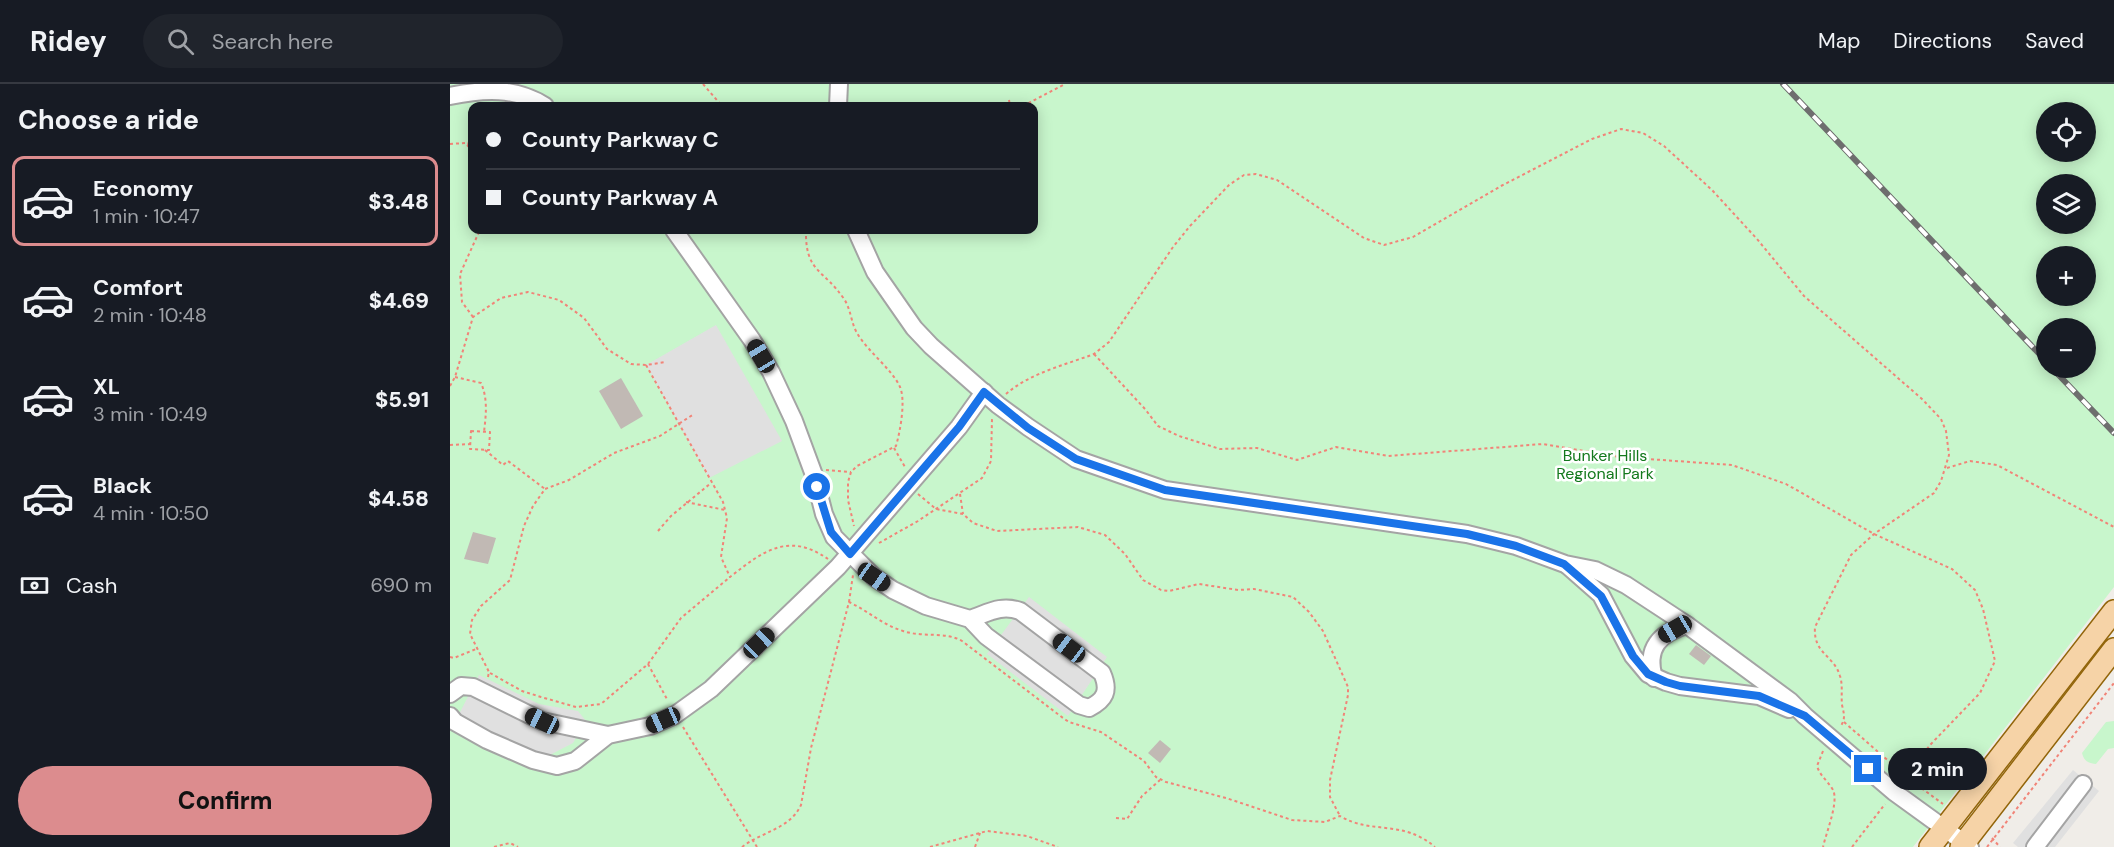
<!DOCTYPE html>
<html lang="en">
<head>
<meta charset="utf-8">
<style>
	:root { --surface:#171b24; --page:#20242c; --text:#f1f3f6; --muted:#9ea1a6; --line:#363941; --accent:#dc8c8e }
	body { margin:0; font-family:"DM Sans",sans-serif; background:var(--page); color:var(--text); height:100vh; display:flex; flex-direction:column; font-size:22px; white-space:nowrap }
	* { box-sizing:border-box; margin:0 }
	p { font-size:20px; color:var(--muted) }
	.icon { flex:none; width:33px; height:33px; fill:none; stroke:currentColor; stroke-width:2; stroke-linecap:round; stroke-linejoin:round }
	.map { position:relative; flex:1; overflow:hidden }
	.drawer { display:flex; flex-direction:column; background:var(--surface); width:450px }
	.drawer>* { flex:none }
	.top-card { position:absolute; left:18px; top:18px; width:570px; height:132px; border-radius:12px; box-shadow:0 3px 15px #0003; display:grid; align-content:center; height:132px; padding:0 18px; background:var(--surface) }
	.controls { position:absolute; left:1586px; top:18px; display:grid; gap:12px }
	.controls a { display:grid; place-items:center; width:60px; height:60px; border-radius:50%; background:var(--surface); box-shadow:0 3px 15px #0003; font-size:30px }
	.end { position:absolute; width:27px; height:27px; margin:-14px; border:8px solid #1a73e8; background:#fff; box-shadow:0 0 0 3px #fff }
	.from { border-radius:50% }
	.bubble { position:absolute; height:42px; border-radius:21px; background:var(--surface); box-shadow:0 3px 15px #0003; font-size:20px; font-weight:800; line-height:42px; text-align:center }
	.car { position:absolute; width:18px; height:36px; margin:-18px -9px; border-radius:8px; box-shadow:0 0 4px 2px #0007; background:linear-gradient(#222 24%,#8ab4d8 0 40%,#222 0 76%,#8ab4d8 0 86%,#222 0) }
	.top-card b { display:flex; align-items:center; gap:21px; height:57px; font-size:22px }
	.top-card b+b { border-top:2px solid var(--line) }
	.top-card i { width:15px; height:15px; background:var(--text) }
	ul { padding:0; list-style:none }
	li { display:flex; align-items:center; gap:18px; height:90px; margin:0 12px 9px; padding:0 6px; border:3px solid transparent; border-radius:12px }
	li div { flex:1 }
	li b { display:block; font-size:22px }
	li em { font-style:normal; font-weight:800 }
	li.current { border-color:var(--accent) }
	li>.icon { width:54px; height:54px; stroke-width:1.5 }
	h2 { padding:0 18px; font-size:27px; line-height:72px }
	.pay { display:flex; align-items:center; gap:15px; height:66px; padding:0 18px; font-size:22px }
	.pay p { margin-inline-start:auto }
	.action { display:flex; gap:12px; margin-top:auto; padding:12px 18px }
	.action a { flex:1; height:69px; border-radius:36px; background:var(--accent); color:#111; font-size:24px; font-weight:800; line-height:69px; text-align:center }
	header { display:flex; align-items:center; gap:36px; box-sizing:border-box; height:84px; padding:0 30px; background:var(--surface); border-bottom:2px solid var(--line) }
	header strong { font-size:28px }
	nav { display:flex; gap:33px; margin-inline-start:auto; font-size:21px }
	.search { width:420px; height:54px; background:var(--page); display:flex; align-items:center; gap:15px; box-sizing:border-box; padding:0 21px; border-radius:33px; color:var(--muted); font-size:22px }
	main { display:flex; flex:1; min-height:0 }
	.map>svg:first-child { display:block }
	.park { fill:#c8f6cc; fill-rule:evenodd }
	.parking { fill:#e0e0e0 }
	.building { fill:#c1b9b4 }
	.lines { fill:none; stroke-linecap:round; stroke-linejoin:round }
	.minor-casing { stroke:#a4a4a4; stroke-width:20 }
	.major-casing { stroke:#92650a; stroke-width:24 }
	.path { stroke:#f18478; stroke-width:2; stroke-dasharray:3 3; stroke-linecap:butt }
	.minor { stroke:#fff; stroke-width:16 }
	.major { stroke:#f6d3a7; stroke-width:21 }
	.rail-casing { stroke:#6e6e6e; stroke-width:6 }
	.rail { stroke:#fff; stroke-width:4; stroke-dasharray:11; stroke-linecap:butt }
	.route { stroke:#1a73e8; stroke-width:8 }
	.labels { text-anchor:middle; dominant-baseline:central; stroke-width:5; stroke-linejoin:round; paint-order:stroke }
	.park-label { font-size:16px; fill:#13791c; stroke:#fff }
</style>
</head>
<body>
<header>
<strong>Ridey</strong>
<div class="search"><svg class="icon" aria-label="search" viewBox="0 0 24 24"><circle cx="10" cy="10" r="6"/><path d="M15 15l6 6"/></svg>Search here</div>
<nav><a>Map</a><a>Directions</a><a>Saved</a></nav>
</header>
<main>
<section class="drawer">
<h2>Choose a ride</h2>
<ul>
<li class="current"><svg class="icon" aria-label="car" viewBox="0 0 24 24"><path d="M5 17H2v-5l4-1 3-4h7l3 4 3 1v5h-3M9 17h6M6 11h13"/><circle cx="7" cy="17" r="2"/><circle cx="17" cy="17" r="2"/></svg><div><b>Economy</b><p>1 min · 10:47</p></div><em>$3.48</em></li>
<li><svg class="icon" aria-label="car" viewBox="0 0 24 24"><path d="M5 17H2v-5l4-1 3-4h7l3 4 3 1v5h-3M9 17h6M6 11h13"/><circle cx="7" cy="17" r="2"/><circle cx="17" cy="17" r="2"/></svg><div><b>Comfort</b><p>2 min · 10:48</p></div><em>$4.69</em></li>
<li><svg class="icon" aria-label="car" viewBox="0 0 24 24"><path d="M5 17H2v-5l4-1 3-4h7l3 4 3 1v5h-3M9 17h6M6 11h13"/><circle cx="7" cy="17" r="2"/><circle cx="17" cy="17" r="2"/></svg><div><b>XL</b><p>3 min · 10:49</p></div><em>$5.91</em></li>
<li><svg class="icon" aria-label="car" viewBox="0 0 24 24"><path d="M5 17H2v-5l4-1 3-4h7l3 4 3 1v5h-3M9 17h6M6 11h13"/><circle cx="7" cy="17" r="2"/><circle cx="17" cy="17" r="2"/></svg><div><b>Black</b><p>4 min · 10:50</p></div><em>$4.58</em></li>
</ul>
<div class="pay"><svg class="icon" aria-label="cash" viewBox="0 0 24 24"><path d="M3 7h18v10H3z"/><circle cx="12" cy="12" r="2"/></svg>Cash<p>690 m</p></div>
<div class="action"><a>Confirm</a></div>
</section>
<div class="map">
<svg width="1664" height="763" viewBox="0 0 1664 763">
	<rect width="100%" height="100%" fill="#f0ede8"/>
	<!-- park -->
	<g class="park">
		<path d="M0 0H1664V503L1463 763H0ZM22 22H584V146H22ZM1596 28H1635V68H1596ZM1596 100H1635V140H1596ZM1596 172H1635V212H1596ZM1596 244H1635V284H1596Z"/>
		<path d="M1664 637V664L1658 665 1646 680C1638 679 1634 677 1632 669L1656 638Z"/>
	</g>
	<!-- parking -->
	<g class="parking">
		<path d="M266 241 332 357 259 394 196 281Z"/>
		<path d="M579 513 657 573 618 632 537 570Z"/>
		<path d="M29 591 89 620 128 627 136 637 123 659 96 673 5 638Z"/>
		<path d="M1623 686 1649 707 1605 763H1568L1563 759Z"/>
	</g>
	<!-- building -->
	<g class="building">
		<path d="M171 294 193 332 171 345 149 307Z"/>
		<path d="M23 448 46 454 38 480 14 475Z"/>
		<path d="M1246 561 1261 572 1254 581 1239 570Z"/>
		<path d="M710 656 721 665 710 679 698 669Z"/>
	</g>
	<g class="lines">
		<!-- minor casing -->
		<g class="minor-casing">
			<g id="minor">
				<path d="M0 12C34 5 65 3 95 22"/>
				<path d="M388 22 389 0"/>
				<path d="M224 146 302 256 321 288 344 337 364 391 374 430 384 453 424 493 443 506 476 522 520 535 536 552 629 621 639 624C655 616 660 607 652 589L570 527C551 520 538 529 520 535"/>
				<path d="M406 146 425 188 464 244 481 262 548 321 578 343 626 375 715 406 1017 450 1066 462 1115 480 1145 486 1176 501 1237 541 1340 617 1355 632 1444 708 1520 763"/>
				<path d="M1118 482 1151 511 1183 572 1198 590 1216 598 1230 602 1309 612 1339 625"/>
				<path d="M1204 594C1195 564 1210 549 1237 541"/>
				<path d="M0 610 11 602 23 603 92 637 158 651"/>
				<path d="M0 632 5 638 37 656 83 676 107 682 125 677 158 651 200 642 225 631 261 605 388 483 509 343 534 308"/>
				<path d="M1585 763 1633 700"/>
			</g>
		</g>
		<!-- major casing -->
		<g class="major-casing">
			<g id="major">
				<path d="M1480 763 1664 527"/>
				<path d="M1511 763 1664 565"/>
			</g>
		</g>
		<!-- path -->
		<g class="path">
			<path d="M253 0 272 22"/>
			<path d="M559 16 560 22"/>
			<path d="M573 22 615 0"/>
			<path d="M0 60 15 59 22 66"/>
			<path d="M18 61 22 47"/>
			<path d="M356 146C355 189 374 185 394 215 401 225 401 239 407 249 418 268 442 285 450 303 456 317 450 348 446 362L407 382 401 388 398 398V416L404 442"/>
			<path d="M23 233 12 218 10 190 29 148 28 146"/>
			<path d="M644 270 695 325 708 342 729 352 770 365 807 364 847 376 886 363 938 372 1093 360 1170 373 1282 381 1336 400 1424 450 1502 485 1525 506 1533 525 1545 577 1530 609 1481 660 1452 696"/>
			<path d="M196 281 273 418 277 434 271 473 280 493C312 468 338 447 378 475"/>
			<path d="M5 293 31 299C38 315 36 331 34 348"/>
			<path d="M0 302 5 293 23 233 51 214 78 208 109 216 134 234 157 265 181 280 196 281 216 278"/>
			<path d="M556 310C580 289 615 281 644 270L659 258 723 163 740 142 779 101 794 91 806 90 827 96 914 154 934 161 963 153 1051 102 1142 55 1171 45 1193 49 1214 62 1262 106 1307 155 1354 212 1472 315 1491 335 1496 347 1499 371 1491 397 1484 409 1424 450 1401 471 1365 543C1363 570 1384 571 1390 592 1393 601 1391 611 1392 621 1394 630 1396 635 1390 643"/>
			<path d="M21 347 40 348 39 366 20 365Z"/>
			<path d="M0 361 21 360"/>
			<path d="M444 364 455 383"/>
			<path d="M35 366 53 381 58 377 95 405"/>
			<path d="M1497 384 1520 377 1547 381 1664 443"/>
			<path d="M376 386 401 388"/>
			<path d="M468 410 486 425 513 430 523 439 547 447 628 443 655 451 675 470 693 496 711 506 719 507 749 500 788 506 804 505 843 513 859 528 873 547 898 603V611L880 696V713L890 732"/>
			<path d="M510 410 513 430"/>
			<path d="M236 418 275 426"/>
			<path d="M208 447 221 432 261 399"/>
			<path d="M429 459 468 437 532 394 541 377 542 335"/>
			<path d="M399 518 403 491"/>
			<path d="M0 573 4 574 26 565"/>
			<path d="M198 580 218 617"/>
			<path d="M40 589 72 607 91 613 126 623 151 620 198 580 231 534 280 493"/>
			<path d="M38 593 39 588 20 550 22 536 31 522 60 496 74 442 83 422 95 405 119 396 164 369 210 352 244 330"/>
			<path d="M1394 638 1459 695 1493 720"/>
			<path d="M233 643 307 763"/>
			<path d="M1373 667 1367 682C1370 692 1378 697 1383 706 1389 718 1376 749 1373 763"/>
			<path d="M666 734 677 735 692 712 710 696"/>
			<path d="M1542 754 1550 763"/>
			<path d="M44 763 60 759 68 763"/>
			<path d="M292 763C311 748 340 745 351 721L361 664 399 518C418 527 433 541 453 547 474 554 495 547 512 557L613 634 619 638 651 648 694 677 706 693 716 698 776 714 842 736 875 738 890 732C922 751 952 735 985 763"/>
			<path d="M480 763 537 747 577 752 608 763"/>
			<path d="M525 763 530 749"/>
			<path d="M1402 763 1435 720"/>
			<path d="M1537 763 1664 599"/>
		</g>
		<!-- minor -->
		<use href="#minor" class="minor"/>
		<!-- major -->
		<use href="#major" class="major"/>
		<!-- rail casing -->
		<g class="rail-casing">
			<g id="rail">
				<path d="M1333 0 1596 277"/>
				<path d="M1602 284 1664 349"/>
			</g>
		</g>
		<!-- rail -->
		<use href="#rail" class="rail"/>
	</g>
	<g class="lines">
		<!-- route -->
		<path class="route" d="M367 403 381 448 400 470 509 343 534 308 578 344 626 375 715 406 1017 450 1066 462 1114 480 1151 512 1183 572 1198 590 1216 598 1230 602 1309 612 1355 632 1418 685"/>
	</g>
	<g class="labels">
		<!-- park labels -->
		<g class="park-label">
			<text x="1155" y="371">Bunker Hills<tspan x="1155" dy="18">Regional Park</tspan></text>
		</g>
	</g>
</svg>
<div class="controls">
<a><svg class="icon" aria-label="locate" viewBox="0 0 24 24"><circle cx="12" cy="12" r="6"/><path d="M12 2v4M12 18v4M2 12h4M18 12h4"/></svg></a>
<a><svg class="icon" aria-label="layers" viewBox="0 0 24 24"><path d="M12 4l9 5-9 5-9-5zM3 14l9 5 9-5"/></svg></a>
<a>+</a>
<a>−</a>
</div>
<i class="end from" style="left:367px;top:403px"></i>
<i class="end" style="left:1418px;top:685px"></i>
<div class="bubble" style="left:1438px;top:664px;width:99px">2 min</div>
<i class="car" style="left:311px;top:272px;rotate:329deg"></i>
<i class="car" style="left:424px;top:493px;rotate:125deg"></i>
<i class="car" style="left:1225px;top:545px;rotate:240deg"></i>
<i class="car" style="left:309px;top:559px;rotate:46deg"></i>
<i class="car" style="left:619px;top:564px;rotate:307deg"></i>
<i class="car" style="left:213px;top:636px;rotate:246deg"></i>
<i class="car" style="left:92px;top:637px;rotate:295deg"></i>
<div class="top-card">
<b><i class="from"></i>County Parkway C</b>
<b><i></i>County Parkway A</b>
</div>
</div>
</main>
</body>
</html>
